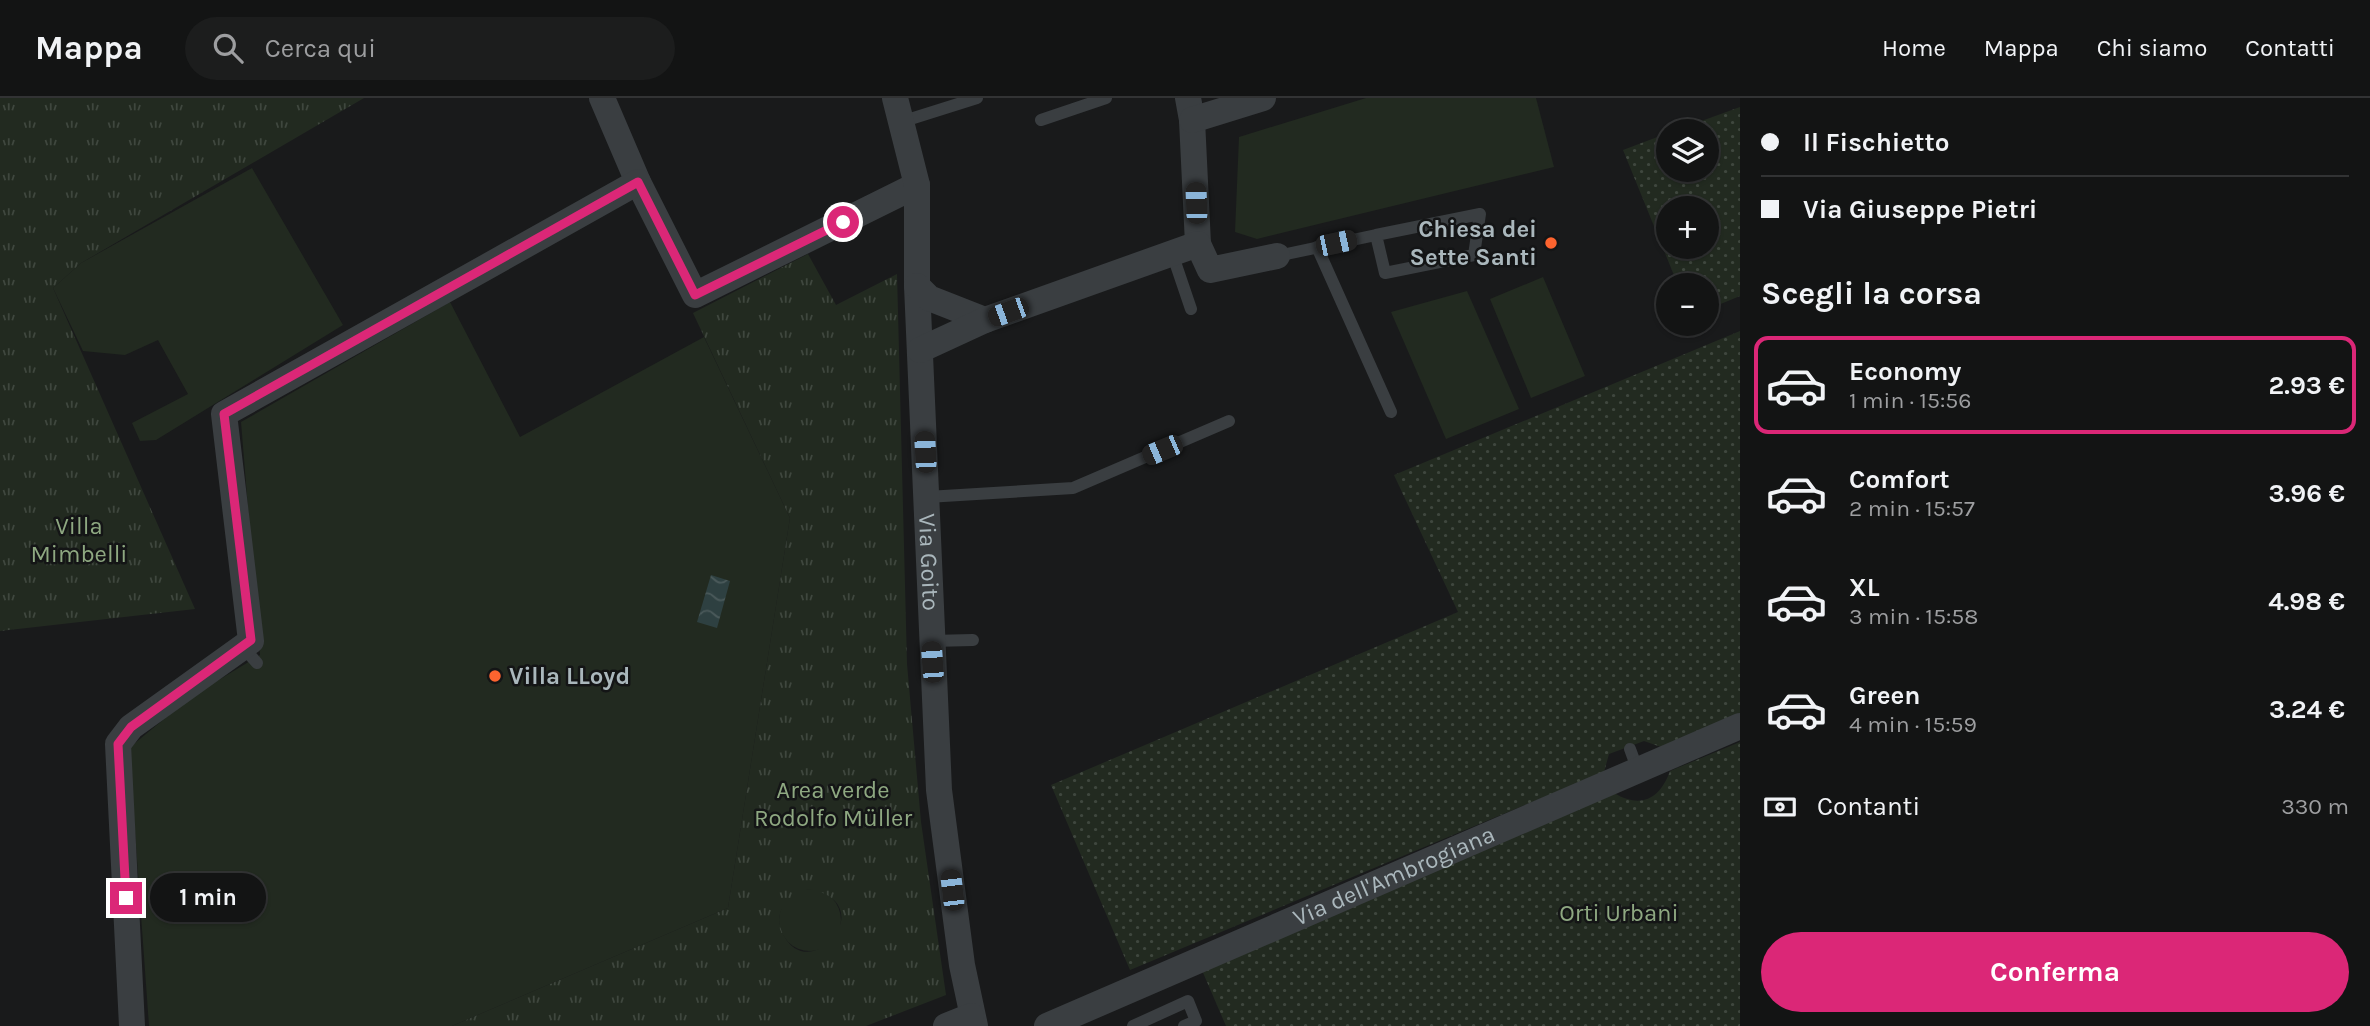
<!DOCTYPE html>
<html lang="it">
<head>
<meta charset="utf-8">
<style>
	:root { --surface:#131414; --page:#1c1d1d; --text:#f1f3f6; --muted:#9d9ea0; --line:#323334; --accent:#db2777 }
	body { margin:0; font-family:Karla,sans-serif; background:var(--page); color:var(--text); height:100vh; display:flex; flex-direction:column; font-size:26px; white-space:nowrap }
	* { box-sizing:border-box; margin:0 }
	p { font-size:23px; color:var(--muted) }
	.icon { flex:none; width:38px; height:38px; fill:none; stroke:currentColor; stroke-width:2; stroke-linecap:round; stroke-linejoin:round }
	.map { position:relative; flex:1; overflow:hidden }
	.side { display:flex; flex-direction:column; background:var(--surface); width:630px }
	.side>* { flex:none }
	.banner { display:grid; align-content:center; height:154px; padding:0 21px; background:var(--surface) }
	.tools { position:absolute; left:1656px; top:21px; display:grid; gap:14px }
	.tools a { display:grid; place-items:center; width:63px; height:63px; border-radius:50%; background:var(--surface); box-shadow:0 2px 5px #0004,0 0 0 2px var(--line); font-size:35px }
	.end { position:absolute; width:32px; height:32px; margin:-16px; border:9px solid #db2777; background:#fff; box-shadow:0 0 0 4px #fff }
	.from { border-radius:50% }
	.bubble { position:absolute; height:49px; border-radius:24px; background:var(--surface); box-shadow:0 2px 5px #0004,0 0 0 2px var(--line); font-size:23px; font-weight:700; line-height:49px; text-align:center }
	.car { position:absolute; width:21px; height:42px; margin:-21px -10px; border-radius:9px; box-shadow:0 0 5px 2px #0007; background:linear-gradient(#222 24%,#8ab4d8 0 40%,#222 0 76%,#8ab4d8 0 86%,#222 0) }
	.banner b { display:flex; align-items:center; gap:24px; height:66px; font-size:26px }
	.banner b+b { border-top:2px solid var(--line) }
	.banner i { width:18px; height:18px; background:var(--text) }
	ul { padding:0; list-style:none }
	li { display:flex; align-items:center; gap:21px; height:98px; margin:0 14px 10px; padding:0 7px; border:4px solid transparent; border-radius:14px }
	li div { flex:1 }
	li b { display:block; font-size:26px }
	li em { font-style:normal; font-weight:700 }
	li.active { border-color:var(--accent) }
	li>.icon { width:63px; height:63px; stroke-width:1.5 }
	h2 { padding:0 21px; font-size:32px; line-height:84px }
	.pay { display:flex; align-items:center; gap:18px; height:77px; padding:0 21px; font-size:26px }
	.pay p { margin-inline-start:auto }
	.cta { display:flex; gap:14px; margin-top:auto; padding:14px 21px }
	.cta a { flex:1; height:80px; border-radius:42px; background:var(--accent); color:#fff; font-size:28px; font-weight:700; line-height:80px; text-align:center }
	header { display:flex; align-items:center; gap:42px; box-sizing:border-box; height:98px; padding:0 35px; background:var(--surface); border-bottom:2px solid var(--line) }
	header strong { font-size:33px }
	nav { display:flex; gap:38px; margin-inline-start:auto; font-size:24px }
	.search { width:490px; height:63px; background:var(--page); display:flex; align-items:center; gap:18px; box-sizing:border-box; padding:0 24px; border-radius:38px; color:var(--muted); font-size:26px }
	main { display:flex; flex:1; min-height:0 }
	.map>svg:first-child { display:block }
	.grass { fill:#222a20 }
	.park { fill:url(#park-tufts); fill-rule:evenodd }
	.garden { fill:url(#garden-dots); fill-rule:evenodd }
	.water { fill:url(#water-waves) }
	.lines { fill:none; stroke-linecap:round; stroke-linejoin:round }
	.service { stroke:#3a3e41; stroke-width:12 }
	.minor { stroke:#3a3e41; stroke-width:26 }
	.route { stroke:#db2777; stroke-width:9 }
	.poi-dot { fill:#fd642f; stroke:#141516; stroke-width:2.5 }
	.labels { text-anchor:middle; dominant-baseline:central; stroke-width:5; stroke-linejoin:round; paint-order:stroke }
	.poi-label { font-size:24px; font-weight:bold; fill:#aab7bc; stroke:#141516; text-anchor:end }
	.park-label { font-size:24px; fill:#8ea881; stroke:#141516 }
	.street-label { font-size:24px; fill:#aab7bc; stroke:#141516 }
</style>
</head>
<body>
<header>
<strong>Mappa</strong>
<div class="search"><svg class="icon" aria-label="search" viewBox="0 0 24 24"><circle cx="10" cy="10" r="6"/><path d="M15 15l6 6"/></svg>Cerca qui</div>
<nav><a>Home</a><a>Mappa</a><a>Chi siamo</a><a>Contatti</a></nav>
</header>
<main>
<div class="map">
<svg width="1740" height="928" viewBox="0 0 1740 928">
	<defs>
		<pattern id="park-tufts" width="24" height="20" patternUnits="userSpaceOnUse" patternTransform="scale(1.75)"><rect width="24" height="20" fill="#222a20"/><path d="M3 7l-1-3M5 7V3M7 7l1-3M15 17l-1-3M17 17v-4M19 17l1-3" fill="none" stroke="#3f473e"/></pattern>
		<pattern id="garden-dots" width="8" height="8" patternUnits="userSpaceOnUse" patternTransform="scale(1.75)"><rect width="8" height="8" fill="#222a20"/><path d="M2 2h.1M6 6h.1" fill="none" stroke="#3f473e" stroke-width="1.8" stroke-linecap="round"/></pattern>
		<pattern id="water-waves" width="16" height="10" patternUnits="userSpaceOnUse" patternTransform="scale(1.75)"><rect width="16" height="10" fill="#2e4041"/><path d="M0 5q4-4 8 0t8 0" fill="none" stroke="#4a595a"/></pattern>
	</defs>
	<rect width="100%" height="100%" fill="#191a1b"/>
	<!-- grass -->
	<g class="grass">
		<path d="M1366 0H1536L1554 69 1257 141 1235 134 1239 39Z"/>
		<path d="M252 70 343 227 156 342 140 343 132 325 188 296 158 242 125 257 83 253 53 190 81 165Z"/>
		<path d="M1543 179 1585 278 1531 300 1490 201Z"/>
		<path d="M1467 193 1519 311 1446 341 1391 214Z"/>
		<path d="M450 204 520 339 704 239 790 420 728 810 452 928H149L129 650 192 598 260 557 241 324Z"/>
		<circle cx="810" cy="822" r="31"/>
	</g>
	<!-- park -->
	<g class="park">
		<path d="M0 0H364L81 165 53 190 195 511 0 533Z"/>
		<path d="M808 156 836 207 897 176 907 566 921 724 946 897 866 928H452L728 810 790 420 693 215ZM809 791C883 805 811 888 784 838 771 815 787 797 809 791Z"/>
	</g>
	<!-- garden -->
	<g class="garden">
		<path d="M1740 9V198L1706 212V187H1678L1623 52 1668 35V72H1706V33H1674ZM1668 110H1706V149H1668Z"/>
		<path d="M1740 233V615L1661 649 1644 643 1609 656 1604 674 1130 872 1051 687 1458 514 1394 377Z"/>
		<path d="M1740 644V928H1226L1201 870 1614 695C1641 711 1660 701 1670 673Z"/>
	</g>
	<!-- water -->
	<path class="water" d="M711 477 730 483 717 530 697 524Z"/>
	<g class="lines">
		<!-- service -->
		<g class="service">
			<path d="M1041 22 1106 0"/>
			<path d="M904 23 977 0"/>
			<path d="M1317 149 1391 314"/>
			<path d="M1172 155 1191 211"/>
			<path d="M1277 158 1376 137 1385 175 1474 157 1480 116 1376 137"/>
			<path d="M927 399 1073 390 1229 323"/>
			<path d="M931 543 973 542"/>
			<path d="M242 548 257 565"/>
			<path d="M1630 651 1637 670"/>
			<path d="M1133 928 1188 903 1196 923 1184 928"/>
		</g>
		<!-- minor -->
		<g class="minor">
			<path d="M602 0 638 84 695 197 917 87"/>
			<path id="s1" d="M895 0 917 87V188L939 692 962 867 975 928"/>
			<path d="M1188 0 1192 22 1198 146"/>
			<path d="M1192 22 1263 0"/>
			<path d="M917 188 929 200 985 222"/>
			<path d="M920 252 985 222 1198 146 1210 172 1277 158"/>
			<path d="M132 928 118 646 131 629 251 543 224 316 638 84"/>
			<path d="M946 928 971 918"/>
			<path id="s2" d="M1047 928 1740 628"/>
		</g>
	</g>
	<g class="lines">
		<!-- route -->
		<path class="route" d="M126 800 118 646 131 629 251 542 224 316 638 84 695 197 843 124"/>
	</g>
	<!-- markers -->
	<g class="poi-dot">
		<circle cx="1551" cy="145" r="7"/>
		<circle cx="495" cy="578" r="7"/>
	</g>
	<g class="labels">
		<!-- poi labels -->
		<g class="poi-label">
			<text x="1537" y="131">Chiesa dei<tspan x="1537" dy="28">Sette Santi</tspan></text>
			<text x="509" y="578" text-anchor="start">Villa LLoyd</text>
		</g>
		<!-- park labels -->
		<g class="park-label">
			<text x="79" y="428">Villa<tspan x="79" dy="28">Mimbelli</tspan></text>
			<text x="833" y="692">Area verde<tspan x="833" dy="28">Rodolfo Müller</tspan></text>
			<text x="1619" y="815">Orti Urbani</text>
		</g>
		<!-- street labels -->
		<g class="street-label">
			<text stroke="none"><textPath href="#s1" startOffset="467">Via Goito</textPath></text>
			<text stroke="none"><textPath href="#s2" startOffset="378">Via dell'Ambrogiana</textPath></text>
		</g>
	</g>
</svg>
<div class="tools">
<a><svg class="icon" aria-label="layers" viewBox="0 0 24 24"><path d="M12 4l9 5-9 5-9-5zM3 14l9 5 9-5"/></svg></a>
<a>+</a>
<a>−</a>
</div>
<i class="end from" style="left:843px;top:124px"></i>
<i class="end" style="left:126px;top:800px"></i>
<div class="bubble" style="left:150px;top:775px;width:116px">1 min</div>
<i class="car" style="left:1196px;top:105px;rotate:358deg"></i>
<i class="car" style="left:1336px;top:145px;rotate:78deg"></i>
<i class="car" style="left:1008px;top:214px;rotate:250deg"></i>
<i class="car" style="left:1162px;top:352px;rotate:247deg"></i>
<i class="car" style="left:925px;top:354px;rotate:357deg"></i>
<i class="car" style="left:932px;top:564px;rotate:356deg"></i>
<i class="car" style="left:952px;top:792px;rotate:353deg"></i>
</div>
<section class="side">
<div class="banner">
<b><i class="from"></i>Il Fischietto</b>
<b><i></i>Via Giuseppe Pietri</b>
</div>
<h2>Scegli la corsa</h2>
<ul>
<li class="active"><svg class="icon" aria-label="car" viewBox="0 0 24 24"><path d="M5 17H2v-5l4-1 3-4h7l3 4 3 1v5h-3M9 17h6M6 11h13"/><circle cx="7" cy="17" r="2"/><circle cx="17" cy="17" r="2"/></svg><div><b>Economy</b><p>1 min · 15:56</p></div><em>2.93 €</em></li>
<li><svg class="icon" aria-label="car" viewBox="0 0 24 24"><path d="M5 17H2v-5l4-1 3-4h7l3 4 3 1v5h-3M9 17h6M6 11h13"/><circle cx="7" cy="17" r="2"/><circle cx="17" cy="17" r="2"/></svg><div><b>Comfort</b><p>2 min · 15:57</p></div><em>3.96 €</em></li>
<li><svg class="icon" aria-label="car" viewBox="0 0 24 24"><path d="M5 17H2v-5l4-1 3-4h7l3 4 3 1v5h-3M9 17h6M6 11h13"/><circle cx="7" cy="17" r="2"/><circle cx="17" cy="17" r="2"/></svg><div><b>XL</b><p>3 min · 15:58</p></div><em>4.98 €</em></li>
<li><svg class="icon" aria-label="car" viewBox="0 0 24 24"><path d="M5 17H2v-5l4-1 3-4h7l3 4 3 1v5h-3M9 17h6M6 11h13"/><circle cx="7" cy="17" r="2"/><circle cx="17" cy="17" r="2"/></svg><div><b>Green</b><p>4 min · 15:59</p></div><em>3.24 €</em></li>
</ul>
<div class="pay"><svg class="icon" aria-label="cash" viewBox="0 0 24 24"><path d="M3 7h18v10H3z"/><circle cx="12" cy="12" r="2"/></svg>Contanti<p>330 m</p></div>
<div class="cta"><a>Conferma</a></div>
</section>
</main>
</body>
</html>
